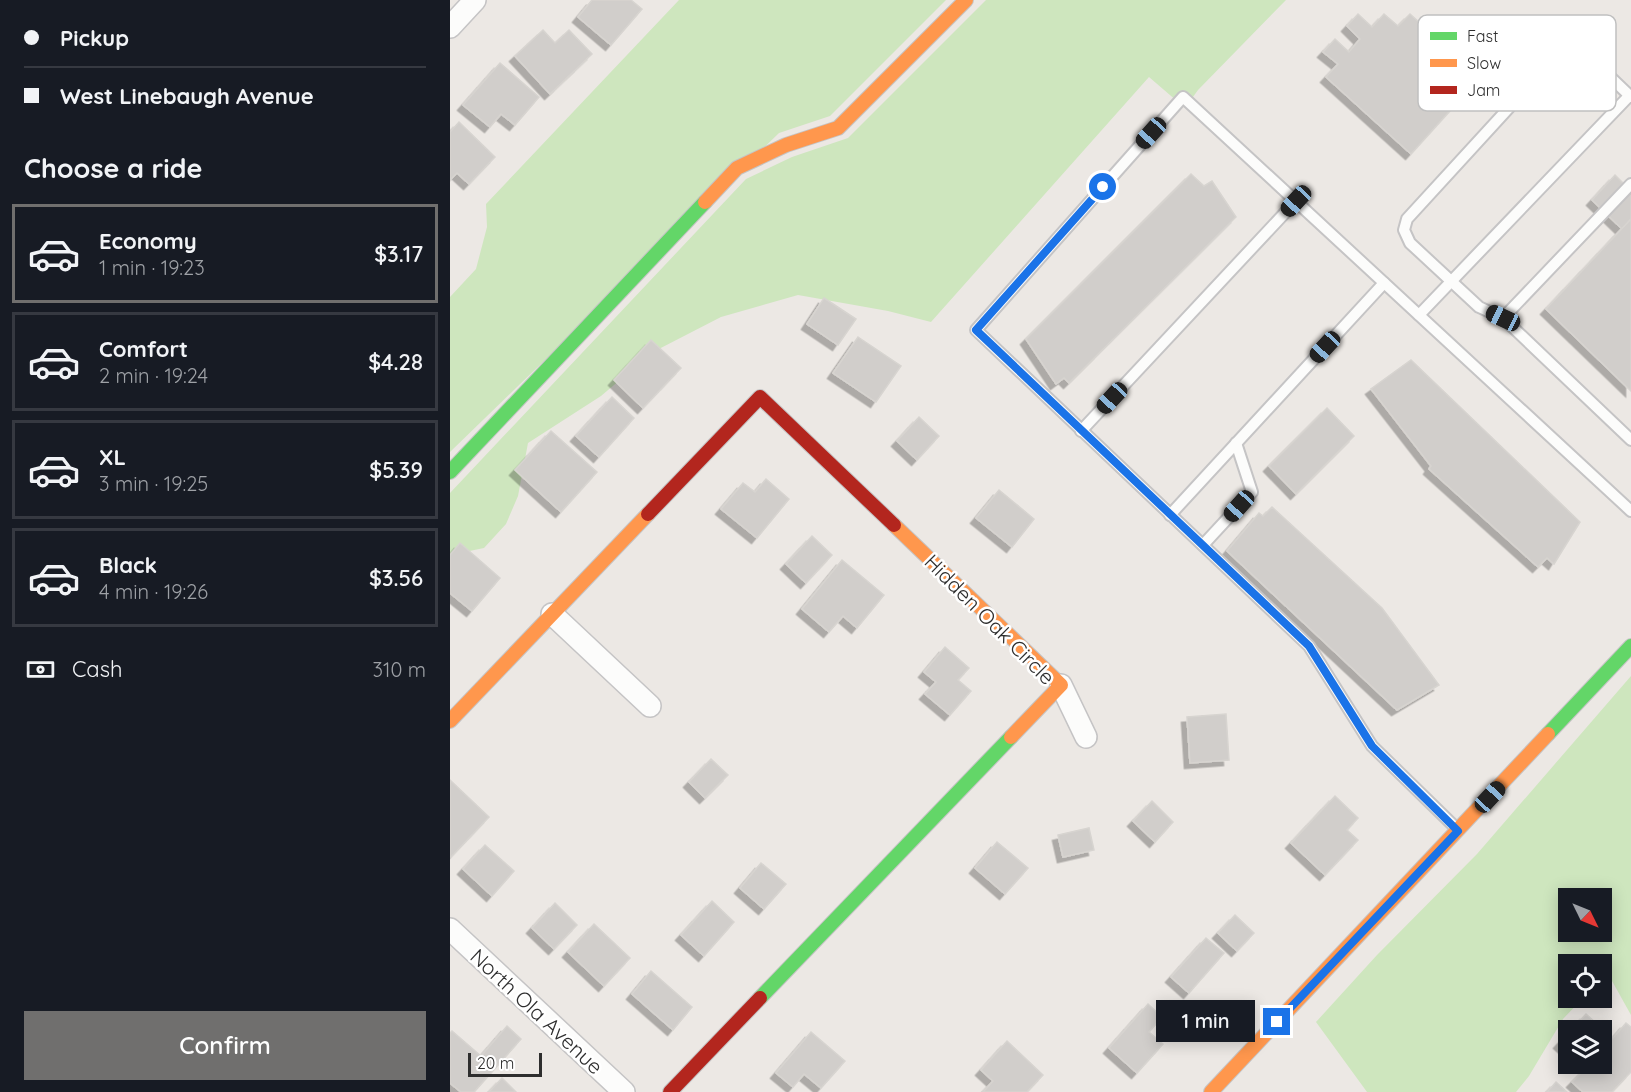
<!DOCTYPE html>
<html lang="en">
<head>
<meta charset="utf-8">
<style>
	:root { --surface:#171b24; --page:#242831; --text:#f1f3f6; --muted:#9ea1a6; --line:#363941; --accent:#706f6e }
	body { margin:0; font-family:Quicksand,sans-serif; background:var(--page); color:var(--text); height:100vh; display:flex; flex-direction:column; font-size:22px; white-space:nowrap }
	* { box-sizing:border-box; margin:0 }
	p { font-size:20px; color:var(--muted) }
	.icon { flex:none; width:33px; height:33px; fill:none; stroke:currentColor; stroke-width:2; stroke-linecap:round; stroke-linejoin:round }
	.map { position:relative; flex:1; overflow:hidden }
	.sheet { display:flex; flex-direction:column; background:var(--surface); width:450px }
	.sheet>* { flex:none }
	.banner { display:grid; align-content:center; height:132px; padding:0 24px; background:var(--surface) }
	.needle { width:39px; rotate:133deg }
	.controls { position:absolute; left:1108px; top:888px; display:grid; gap:12px }
	.controls a { display:grid; place-items:center; width:54px; height:54px; border-radius:0px; background:var(--surface); box-shadow:0 3px 15px #0003; font-size:30px }
	.scale { position:absolute; left:18px; bottom:15px; width:74px; box-sizing:border-box; padding-left:6px; border:3px solid #2e2e2e; border-top:0; font-size:16px; line-height:21px; white-space:nowrap; color:#2e2e2e; -webkit-text-stroke:4px #fff; paint-order:stroke }
	.end { position:absolute; width:27px; height:27px; margin:-14px; border:8px solid #1a73e8; background:#fff; box-shadow:0 0 0 3px #fff }
	.from { border-radius:50% }
	.bubble { position:absolute; height:42px; border-radius:0px; background:var(--surface); box-shadow:0 3px 15px #0003; font-size:20px; font-weight:600; line-height:42px; text-align:center }
	.car { position:absolute; width:18px; height:36px; margin:-18px -9px; border-radius:8px; box-shadow:0 0 4px 2px #0007; background:linear-gradient(#222 24%,#8ab4d8 0 40%,#222 0 76%,#8ab4d8 0 86%,#222 0) }
	.banner b { display:flex; align-items:center; gap:21px; height:57px; font-size:22px }
	.banner b+b { border-top:2px solid var(--line) }
	.banner i { width:15px; height:15px; background:var(--text) }
	ul { padding:0; list-style:none }
	li { display:flex; align-items:center; gap:18px; height:99px; margin:0 12px 9px; padding:0 12px; border:3px solid var(--line); border-radius:0px }
	li div { flex:1 }
	li b { display:block; font-size:22px }
	li em { font-style:normal; font-weight:600 }
	li.selected { border-color:var(--accent) }
	li>.icon { width:54px; height:54px; stroke-width:1.5 }
	h2 { padding:0 24px; font-size:27px; line-height:72px }
	.pay { display:flex; align-items:center; gap:15px; height:66px; padding:0 24px; font-size:22px }
	.pay p { margin-inline-start:auto }
	.action { display:flex; gap:12px; margin-top:auto; padding:12px 24px }
	.action a { flex:1; height:69px; border-radius:0px; background:var(--accent); color:#fff; font-size:24px; font-weight:600; line-height:69px; text-align:center }
	main { display:flex; flex:1; min-height:0 }
	.map>svg:first-child { display:block }
	.green { fill:#cee6be; fill-rule:evenodd }
	.building { fill:#d1cecb; stroke:#d7d4d0; stroke-width:1.5; filter:url(#shadow) }
	.lines { fill:none; stroke-linecap:round; stroke-linejoin:round }
	.lane-casing { stroke:#c5c4c5; stroke-width:14 }
	.street-casing { stroke:#c5c4c5; stroke-width:24 }
	.fast-casing { stroke:#c5c4c5; stroke-width:16 }
	.slow-casing { stroke:#c5c4c5; stroke-width:16 }
	.jam-casing { stroke:#c5c4c5; stroke-width:16 }
	.lane { stroke:#fcfcfb; stroke-width:10 }
	.street { stroke:#fcfcfb; stroke-width:21 }
	.fast { stroke:#63d668; stroke-width:14 }
	.slow { stroke:#ff974d; stroke-width:14 }
	.jam { stroke:#b3261e; stroke-width:14 }
	.route { stroke:#1a73e8; stroke-width:8 }
	.labels { text-anchor:middle; dominant-baseline:central; stroke-width:5; stroke-linejoin:round; paint-order:stroke }
	.street-label { font-size:21px; fill:#2e2e2e; stroke:#fff }
	.key { fill:#fff; stroke:#c0c0c0; stroke-width:1.5 }
	.key-label { font-size:16px; fill:#2e2e2e }
</style>
</head>
<body>
<main>
<section class="sheet">
<div class="banner">
<b><i class="from"></i>Pickup</b>
<b><i></i>West Linebaugh Avenue</b>
</div>
<h2>Choose a ride</h2>
<ul>
<li class="selected"><svg class="icon" aria-label="car" viewBox="0 0 24 24"><path d="M5 17H2v-5l4-1 3-4h7l3 4 3 1v5h-3M9 17h6M6 11h13"/><circle cx="7" cy="17" r="2"/><circle cx="17" cy="17" r="2"/></svg><div><b>Economy</b><p>1 min · 19:23</p></div><em>$3.17</em></li>
<li><svg class="icon" aria-label="car" viewBox="0 0 24 24"><path d="M5 17H2v-5l4-1 3-4h7l3 4 3 1v5h-3M9 17h6M6 11h13"/><circle cx="7" cy="17" r="2"/><circle cx="17" cy="17" r="2"/></svg><div><b>Comfort</b><p>2 min · 19:24</p></div><em>$4.28</em></li>
<li><svg class="icon" aria-label="car" viewBox="0 0 24 24"><path d="M5 17H2v-5l4-1 3-4h7l3 4 3 1v5h-3M9 17h6M6 11h13"/><circle cx="7" cy="17" r="2"/><circle cx="17" cy="17" r="2"/></svg><div><b>XL</b><p>3 min · 19:25</p></div><em>$5.39</em></li>
<li><svg class="icon" aria-label="car" viewBox="0 0 24 24"><path d="M5 17H2v-5l4-1 3-4h7l3 4 3 1v5h-3M9 17h6M6 11h13"/><circle cx="7" cy="17" r="2"/><circle cx="17" cy="17" r="2"/></svg><div><b>Black</b><p>4 min · 19:26</p></div><em>$3.56</em></li>
</ul>
<div class="pay"><svg class="icon" aria-label="cash" viewBox="0 0 24 24"><path d="M3 7h18v10H3z"/><circle cx="12" cy="12" r="2"/></svg>Cash<p>310 m</p></div>
<div class="action"><a>Confirm</a></div>
</section>
<div class="map">
<svg width="1181" height="1092" viewBox="0 0 1181 1092">
	<defs>
		<filter id="shadow"><feDropShadow dx="-5.5" dy="5.5" stdDeviation="0" flood-color="#0004"/></filter>
	</defs>
	<rect width="100%" height="100%" fill="#ece8e4"/>
	<!-- green -->
	<g class="green">
		<path d="M229 0H496L380 116 329 133 0 452V297L26 269 37 227 36 204Z"/>
		<path d="M536 0H836L748 90 735 108 699 77 481 322 438 311 348 295 271 317 203 352 151 396 78 443 68 496 56 524 34 548 0 555V493L296 179 342 157 398 138Z"/>
		<path d="M1181 676V1015L1157 972 1152 977V964H1119V998H1133L1113 1019 1079 1076 1066 1092H917L866 1022 927 955 1027 854ZM1152 898V932H1119V898Z"/>
	</g>
	<!-- building -->
	<g class="building">
		<path d="M142 0H181L192 9 161 45 128 17Z"/>
		<path d="M908 14 922 27 934 14 948 26 960 14 988 39 976 52 1004 78 992 91 1007 103 961 154 876 77 888 64 873 52 885 39 899 52 910 39 897 26Z"/>
		<path d="M93 30 105 43 119 30 142 54 100 94 65 56Z"/>
		<path d="M50 63 89 97 65 125 51 114 40 127 13 105Z"/>
		<path d="M9 122 45 157 19 184 7 173 0 180V132Z"/>
		<path d="M741 174 754 186 762 181 786 217 619 383 614 378 606 384 576 339Z"/>
		<path d="M1165 175 1181 191V219L1172 229 1142 200Z"/>
		<path d="M1181 219V391L1096 309Z"/>
		<path d="M374 298 406 319 388 345 357 324Z"/>
		<path d="M408 337 451 366 426 402 383 373Z"/>
		<path d="M201 340 231 368 193 408 164 380Z"/>
		<path d="M961 360 1130 522 1104 564 1097 558 1088 567 979 469 981 466 921 389Z"/>
		<path d="M162 397 184 418 149 457 126 436Z"/>
		<path d="M877 408 904 436 846 494 819 466Z"/>
		<path d="M469 417 489 436 467 460 447 441Z"/>
		<path d="M101 431 147 472 111 512 65 470Z"/>
		<path d="M316 479 339 499 307 538 271 509 293 483 305 492Z"/>
		<path d="M549 490 584 519 562 547 526 518Z"/>
		<path d="M822 507 932 608 989 685 947 710 777 551 809 513 813 516Z"/>
		<path d="M362 536 382 555 356 583 336 564Z"/>
		<path d="M10 543 50 578 22 611 0 593V555Z"/>
		<path d="M392 560 434 595 407 628 393 616 379 632 352 609Z"/>
		<path d="M495 647 519 668 508 680 521 691 500 715 475 694 486 682 474 672Z"/>
		<path d="M776 714 779 760 740 763 737 717Z"/>
		<path d="M261 759 278 775 255 798 239 782Z"/>
		<path d="M0 780 39 817 1 857 0 856Z"/>
		<path d="M885 796 908 818 897 830 908 840 875 875 841 843Z"/>
		<path d="M702 801 723 822 705 842 683 821Z"/>
		<path d="M639 828 644 850 613 857 608 835Z"/>
		<path d="M547 842 578 868 555 894 525 868Z"/>
		<path d="M35 845 64 871 42 896 13 869Z"/>
		<path d="M311 863 336 884 314 909 290 888Z"/>
		<path d="M262 901 284 922 254 956 231 935Z"/>
		<path d="M105 903 127 925 104 949 82 928Z"/>
		<path d="M785 915 804 933 787 951 768 933Z"/>
		<path d="M144 924 180 958 154 986 118 952Z"/>
		<path d="M756 938 774 953 739 993 721 977Z"/>
		<path d="M201 971 242 1007 223 1030 182 994Z"/>
		<path d="M698 1004 712 1017 699 1032 713 1044 687 1073 659 1048Z"/>
		<path d="M1136 1014 1163 1038 1176 1023 1181 1027V1072L1162 1092H1133L1122 1082 1136 1068 1132 1064H1152V1030H1121Z"/>
		<path d="M57 1026 71 1039 24 1092H11L0 1083V1033L2 1031 31 1056Z"/>
		<path d="M361 1032 395 1061 371 1088 354 1074 343 1087 326 1073Z"/>
		<path d="M1119 1032V1052L1109 1043Z"/>
		<path d="M557 1041 593 1075 577 1092H533L543 1081 531 1070Z"/>
		<path d="M52 1078 66 1092H39Z"/>
		<path d="M1106 1082 1117 1092H1097Z"/>
	</g>
	<g class="lines">
		<!-- lane casing -->
		<g class="lane-casing">
			<g id="lane">
				<path d="M1181 97 1132 50 1121 45 1100 63 957 219 954 230 960 243 1029 307 1053 318 1181 440"/>
				<path d="M969 315 1179 96"/>
				<path d="M1053 318 1181 184"/>
				<path d="M631 431 846 201"/>
				<path d="M720 515 934 283"/>
				<path d="M753 545 802 492 786 443"/>
				<path d="M1006 828 922 746 859 646 526 330 733 97 1181 511"/>
			</g>
		</g>
		<!-- street casing -->
		<g class="street-casing">
			<g id="street">
				<path d="M0 27 25 0"/>
				<path d="M102 614 200 706"/>
				<path d="M611 685 636 737"/>
				<path d="M0 929 174 1092"/>
			</g>
		</g>
		<!-- fast casing -->
		<g class="fast-casing">
			<g id="fast">
				<path d="M0 472 255 202"/>
				<path d="M1098 734 1181 646"/>
				<path d="M310 998 561 737"/>
			</g>
		</g>
		<!-- slow casing -->
		<g class="slow-casing">
			<g id="slow">
				<path d="M255 202 287 168 336 145 388 128 516 0"/>
				<path d="M444 525 611 685 561 737"/>
				<path d="M0 721 198 514"/>
				<path d="M761 1092 1098 734"/>
			</g>
		</g>
		<!-- jam casing -->
		<g class="jam-casing">
			<g id="jam">
				<path d="M198 514 310 397 444 525"/>
				<path d="M220 1092 310 998"/>
			</g>
		</g>
		<!-- lane -->
		<use href="#lane" class="lane"/>
		<!-- street -->
		<use href="#street" class="street"/>
		<!-- fast -->
		<use href="#fast" class="fast"/>
		<!-- slow -->
		<use href="#slow" class="slow"/>
		<!-- jam -->
		<use href="#jam" class="jam"/>
	</g>
	<g class="lines">
		<!-- route -->
		<path class="route" d="M653 187 526 330 859 646 922 746 1008 831 827 1022"/>
	</g>
	<g class="labels">
		<!-- street labels -->
		<g class="street-label">
			<text transform="translate(540 619) rotate(45)">Hidden Oak Circle</text>
			<text transform="translate(87 1011) rotate(43)">North Ola Avenue</text>
		</g>
	</g>
	<!-- legend -->
	<rect x="968" y="15" width="198" height="96" rx="9" class="key"/>
	<rect x="980" y="32" width="27" height="8" fill="#63d668"/>
	<rect x="980" y="59" width="27" height="8" fill="#ff974d"/>
	<rect x="980" y="86" width="27" height="8" fill="#b3261e"/>
	<g class="key-label">
		<text x="1017" y="42">Fast</text>
		<text x="1017" y="69">Slow</text>
		<text x="1017" y="96">Jam</text>
	</g>
</svg>
<div class="controls">
<a><svg class="needle" viewBox="-14 -14 28 28"><path d="M0-13l5 13h-10z" fill="#e53935"/><path d="M0 13l5-13h-10z" fill="#9ea1a6"/></svg></a>
<a><svg class="icon" aria-label="locate" viewBox="0 0 24 24"><circle cx="12" cy="12" r="6"/><path d="M12 2v4M12 18v4M2 12h4M18 12h4"/></svg></a>
<a><svg class="icon" aria-label="layers" viewBox="0 0 24 24"><path d="M12 4l9 5-9 5-9-5zM3 14l9 5 9-5"/></svg></a>
</div>
<div class="scale">20 m</div>
<i class="end from" style="left:653px;top:187px"></i>
<i class="end" style="left:827px;top:1022px"></i>
<div class="bubble" style="left:706px;top:1000px;width:99px">1 min</div>
<i class="car" style="left:701px;top:133px;rotate:222deg"></i>
<i class="car" style="left:846px;top:201px;rotate:223deg"></i>
<i class="car" style="left:1053px;top:318px;rotate:295deg"></i>
<i class="car" style="left:875px;top:347px;rotate:223deg"></i>
<i class="car" style="left:662px;top:398px;rotate:223deg"></i>
<i class="car" style="left:789px;top:506px;rotate:222deg"></i>
<i class="car" style="left:1040px;top:797px;rotate:43deg"></i>
</div>
</main>
</body>
</html>
